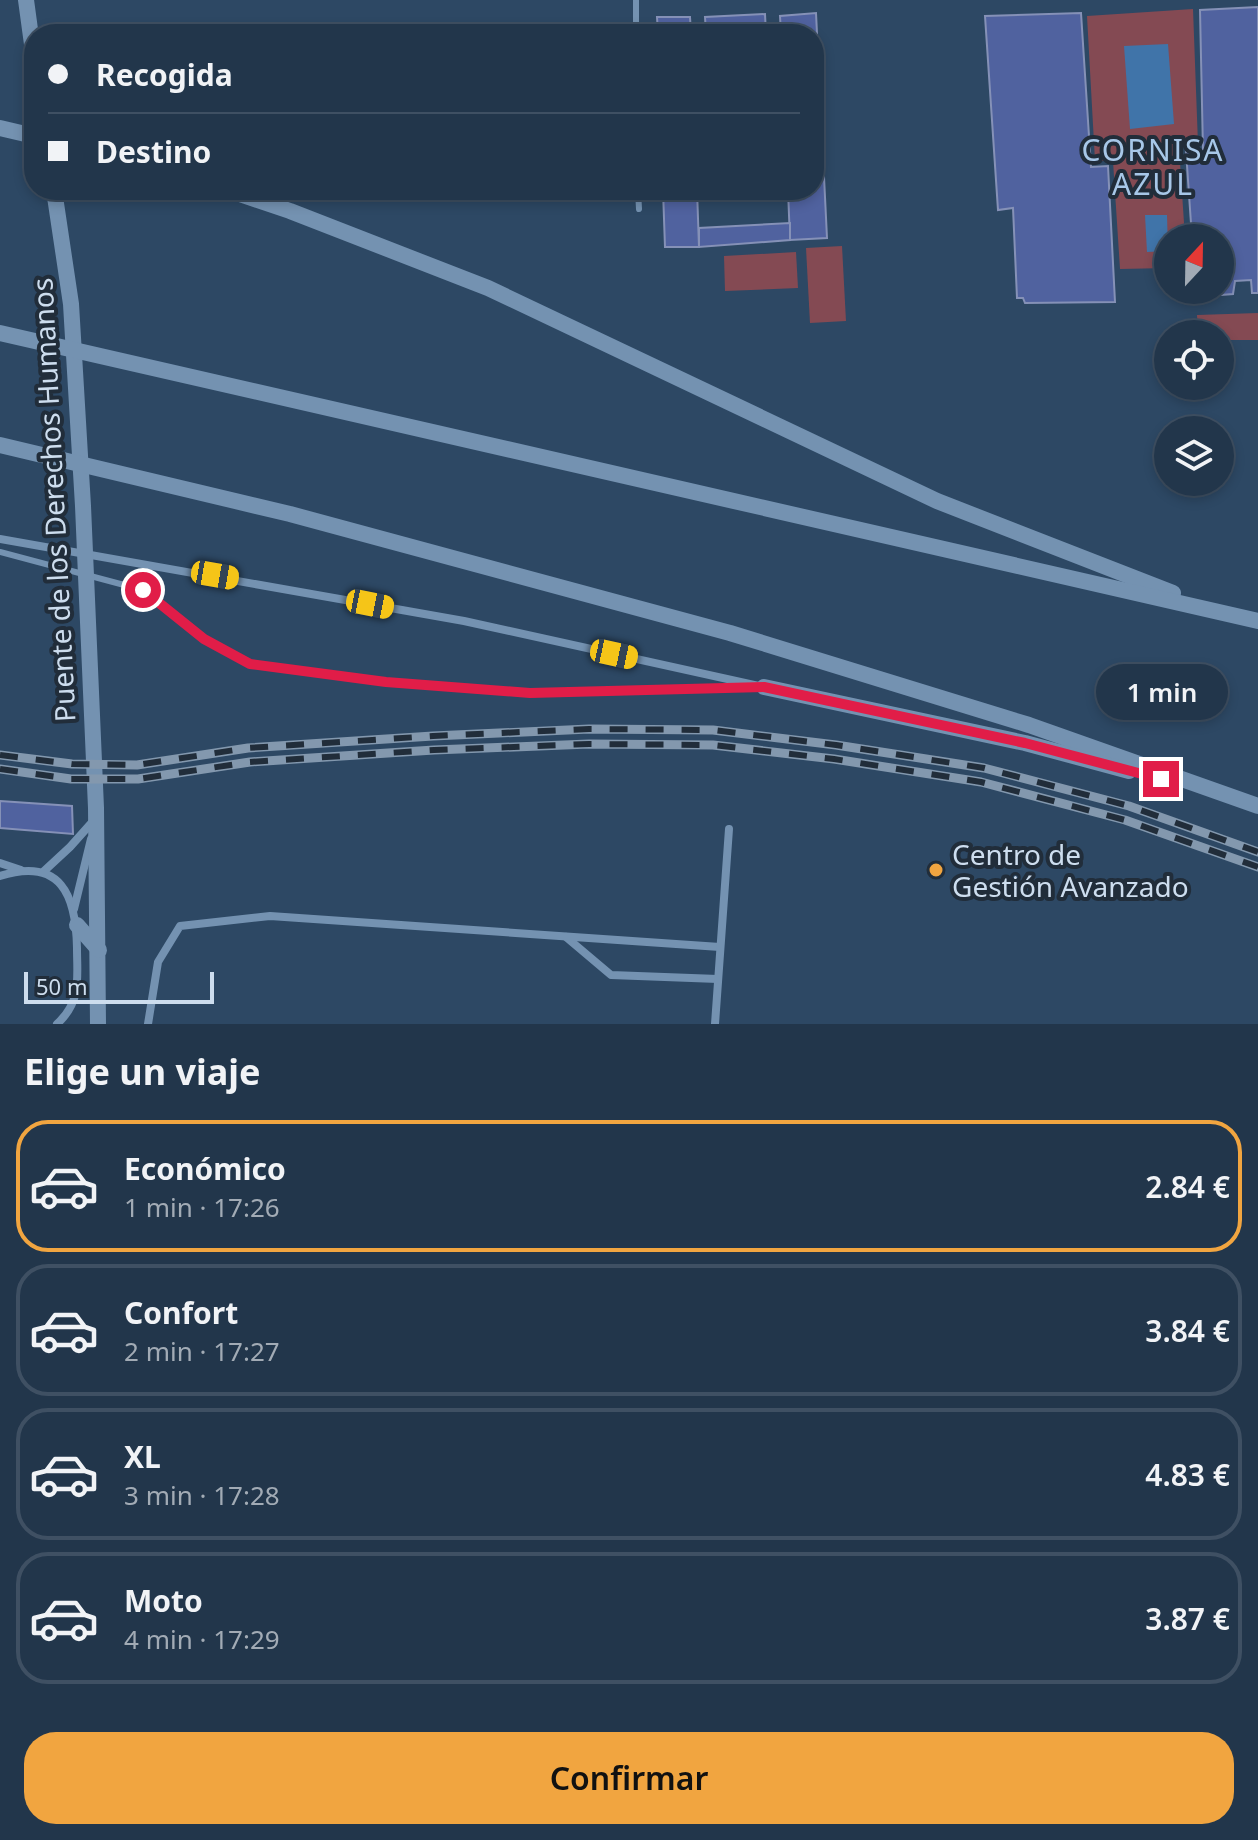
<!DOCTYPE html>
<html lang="es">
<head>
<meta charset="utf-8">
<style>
	:root { --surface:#22364b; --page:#2e4155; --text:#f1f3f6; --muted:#a2abb5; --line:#3f5063; --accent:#f1a540 }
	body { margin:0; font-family:"Noto Sans",sans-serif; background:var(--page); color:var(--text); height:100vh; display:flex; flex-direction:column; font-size:30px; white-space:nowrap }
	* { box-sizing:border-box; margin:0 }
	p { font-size:26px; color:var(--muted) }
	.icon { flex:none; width:44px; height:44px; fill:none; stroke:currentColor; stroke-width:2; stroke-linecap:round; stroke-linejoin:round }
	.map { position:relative; height:1024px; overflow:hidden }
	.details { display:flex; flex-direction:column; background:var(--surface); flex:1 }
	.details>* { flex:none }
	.guide { position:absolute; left:24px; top:24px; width:800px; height:176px; border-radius:32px; box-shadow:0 4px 12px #0003,0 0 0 2px var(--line); display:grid; align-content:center; height:176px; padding:0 24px; background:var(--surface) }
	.needle { width:52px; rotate:22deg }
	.tools { position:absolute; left:1154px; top:224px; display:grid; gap:16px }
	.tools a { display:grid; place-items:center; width:80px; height:80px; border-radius:50%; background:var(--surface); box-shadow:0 4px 12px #0003,0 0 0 2px var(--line); font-size:40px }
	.scale { position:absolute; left:24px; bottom:20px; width:190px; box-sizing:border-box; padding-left:8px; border:4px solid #cdddee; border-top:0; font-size:22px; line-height:28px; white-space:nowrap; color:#cdddee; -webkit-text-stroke:6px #212d3a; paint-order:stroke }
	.end { position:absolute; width:36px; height:36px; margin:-18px; border:10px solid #e11d48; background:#fff; box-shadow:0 0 0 4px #fff }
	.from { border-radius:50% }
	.bubble { position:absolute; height:56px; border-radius:28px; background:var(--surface); box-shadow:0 4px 12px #0003,0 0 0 2px var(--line); font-size:26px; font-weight:600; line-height:56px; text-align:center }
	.car { position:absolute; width:24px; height:48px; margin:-24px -12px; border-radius:10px; box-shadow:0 0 6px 2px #0007; background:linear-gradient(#f5c518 24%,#345 0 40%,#f5c518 0 76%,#345 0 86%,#f5c518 0) }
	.guide b { display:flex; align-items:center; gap:28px; height:76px; font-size:30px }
	.guide b+b { border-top:2px solid var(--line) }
	.guide i { width:20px; height:20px; background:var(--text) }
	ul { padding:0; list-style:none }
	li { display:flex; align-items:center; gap:24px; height:132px; margin:0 16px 12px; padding:0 8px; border:4px solid var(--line); border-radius:32px }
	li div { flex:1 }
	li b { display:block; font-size:30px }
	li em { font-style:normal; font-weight:600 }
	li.active { border-color:var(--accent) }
	li>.icon { width:72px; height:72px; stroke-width:1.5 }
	h2 { padding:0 24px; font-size:36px; line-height:96px }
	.cta { display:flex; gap:16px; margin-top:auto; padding:16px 24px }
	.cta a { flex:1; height:92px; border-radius:32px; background:var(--accent); color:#111; font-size:32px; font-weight:600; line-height:92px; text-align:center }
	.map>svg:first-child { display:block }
	.green { fill:#844a53 }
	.water { fill:#4074a9 }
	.building { fill:#50629f; stroke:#8591b7; stroke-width:2 }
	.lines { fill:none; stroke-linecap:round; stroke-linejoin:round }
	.lane { stroke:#7492b1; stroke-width:6 }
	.street { stroke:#7492b1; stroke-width:8 }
	.secondary { stroke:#7492b1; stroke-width:16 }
	.rail-casing { stroke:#8398ae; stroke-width:9 }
	.rail { stroke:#212d3a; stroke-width:6; stroke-dasharray:18; stroke-linecap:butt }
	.route { stroke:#e11d48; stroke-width:10 }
	.poi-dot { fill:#f1a540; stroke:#212d3a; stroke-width:3 }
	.labels { text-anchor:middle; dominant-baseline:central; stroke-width:8; stroke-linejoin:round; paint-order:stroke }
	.street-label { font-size:28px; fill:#cdddee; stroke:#212d3a }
	.poi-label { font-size:28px; fill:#cdddee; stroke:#212d3a; text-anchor:start }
	.neighbourhood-label { font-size:30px; letter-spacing:2px; fill:#a7c7e8; stroke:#212d3a }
</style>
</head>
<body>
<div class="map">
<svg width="1258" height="1024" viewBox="0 0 1258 1024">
	<rect width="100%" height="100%" fill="#2d4864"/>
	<!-- green -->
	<g class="green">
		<path d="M1193 9 1198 144 1179 147 1185 238H1168V268L1120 269 1113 161H1095L1087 16Z"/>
		<path d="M842 246 846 321 810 323 806 248Z"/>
		<path d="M796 252 798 288 725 291 724 256Z"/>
		<path d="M1258 313V340H1220V334H1198L1197 315Z"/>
	</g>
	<!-- water -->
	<g class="water">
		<path d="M1168 44 1174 124 1130 129 1124 46Z"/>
		<path d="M1145 215H1167L1168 251 1147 252Z"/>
	</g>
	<!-- building -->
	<g class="building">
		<path d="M1258 7V293H1252L1251 280 1235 281 1233 294 1196 297V290H1220V238H1192L1186 151H1203L1200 10Z"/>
		<path d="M816 13 827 238 790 240 788 190H814V34H781L780 16Z"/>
		<path d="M1081 13 1091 167 1108 166 1115 302 1025 303 1023 298H1017L1013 208 998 210 985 16Z"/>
		<path d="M765 14 766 34H706L705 17Z"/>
		<path d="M657 17H690L691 34H658Z"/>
		<path d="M663 190H697L699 247H665Z"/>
		<path d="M790 223V240L699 247V228Z"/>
		<path d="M0 801 72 806 73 834 0 828Z"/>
	</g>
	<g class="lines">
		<!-- lane -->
		<g class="lane">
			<path d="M636 0V34"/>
			<path d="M638 190 639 209"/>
			<path d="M0 552 143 590 204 639 250 664 386 682 530 693 754 687"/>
		</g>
		<!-- street -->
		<g class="street">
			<path d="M0 539 464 621 764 687"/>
			<path d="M0 863 21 870"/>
			<path d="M43 872 70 847 95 819"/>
			<path d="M0 876C61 857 76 895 77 948 77 979 82 1001 57 1024"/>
			<path d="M74 909 91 839"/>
			<path d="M566 937 611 975 718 979"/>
			<path d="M148 1024 158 962 180 926 270 916 720 947"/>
			<path d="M715 1024 729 829"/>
		</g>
		<!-- secondary -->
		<g class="secondary">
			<path d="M26 0 34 59"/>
			<path d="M0 128 34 136"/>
			<path d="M54 190 71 304 83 506 96 808 98 1024"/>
			<path d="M228 190 290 211 488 288 937 501 1173 593"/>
			<path d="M0 333 1258 621"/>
			<path d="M0 445 290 514 730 633 1029 725 1258 806"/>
			<path d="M764 687 1025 743 1129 771"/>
			<path d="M77 925 99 950"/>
		</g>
		<!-- rail casing -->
		<g class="rail-casing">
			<g id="rail">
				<path d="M0 755 72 764 137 765 248 748 433 736 589 729 713 730 836 745 984 768 1129 806 1258 852"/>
				<path d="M0 769 71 779H138L250 762 434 750 589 744 713 745 834 759 981 782 1125 820 1258 867"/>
			</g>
		</g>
		<!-- rail -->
		<use href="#rail" class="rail"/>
	</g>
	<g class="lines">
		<!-- route -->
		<path class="route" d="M143 590 204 639 250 664 386 682 530 693 764 687 1025 743 1161 779"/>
	</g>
	<!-- markers -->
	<circle class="poi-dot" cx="936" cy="870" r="8"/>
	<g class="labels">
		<!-- street labels -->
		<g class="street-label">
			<text transform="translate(53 500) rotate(-93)">Puente de los Derechos Humanos</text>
		</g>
		<!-- poi labels -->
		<g class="poi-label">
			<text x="952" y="854">Centro de<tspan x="952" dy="32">Gestión Avanzado</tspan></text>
		</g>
		<!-- neighbourhood labels -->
		<g class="neighbourhood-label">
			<text x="1153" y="149">CORNISA<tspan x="1153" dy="34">AZUL</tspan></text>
		</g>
	</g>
</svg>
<div class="tools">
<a><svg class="needle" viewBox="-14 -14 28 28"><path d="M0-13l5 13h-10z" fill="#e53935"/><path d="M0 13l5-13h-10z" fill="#a2abb5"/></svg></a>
<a><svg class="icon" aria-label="locate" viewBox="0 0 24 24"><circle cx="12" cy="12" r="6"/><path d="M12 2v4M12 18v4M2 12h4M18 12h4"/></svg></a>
<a><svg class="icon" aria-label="layers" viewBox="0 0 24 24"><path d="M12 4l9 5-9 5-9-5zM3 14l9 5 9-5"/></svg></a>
</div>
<div class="scale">50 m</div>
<i class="end from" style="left:143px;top:590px"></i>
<i class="end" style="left:1161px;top:779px"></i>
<div class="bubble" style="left:1096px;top:664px;width:132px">1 min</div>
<i class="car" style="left:215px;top:575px;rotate:100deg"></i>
<i class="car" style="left:370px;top:604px;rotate:101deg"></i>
<i class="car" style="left:614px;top:654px;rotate:102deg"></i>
<div class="guide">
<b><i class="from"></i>Recogida</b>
<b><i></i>Destino</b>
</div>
</div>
<section class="details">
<h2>Elige un viaje</h2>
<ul>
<li class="active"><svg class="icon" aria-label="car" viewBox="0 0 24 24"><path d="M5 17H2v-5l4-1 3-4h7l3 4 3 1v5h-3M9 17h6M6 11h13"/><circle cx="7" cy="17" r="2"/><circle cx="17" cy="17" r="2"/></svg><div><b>Económico</b><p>1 min · 17:26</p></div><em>2.84 €</em></li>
<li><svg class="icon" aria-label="car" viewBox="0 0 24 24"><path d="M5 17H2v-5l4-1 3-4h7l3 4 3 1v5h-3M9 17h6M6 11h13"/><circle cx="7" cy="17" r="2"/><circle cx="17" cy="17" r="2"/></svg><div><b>Confort</b><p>2 min · 17:27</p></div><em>3.84 €</em></li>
<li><svg class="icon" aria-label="car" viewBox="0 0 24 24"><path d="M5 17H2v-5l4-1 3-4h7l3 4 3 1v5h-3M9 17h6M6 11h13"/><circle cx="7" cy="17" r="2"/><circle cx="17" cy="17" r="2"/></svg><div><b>XL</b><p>3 min · 17:28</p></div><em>4.83 €</em></li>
<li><svg class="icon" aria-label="car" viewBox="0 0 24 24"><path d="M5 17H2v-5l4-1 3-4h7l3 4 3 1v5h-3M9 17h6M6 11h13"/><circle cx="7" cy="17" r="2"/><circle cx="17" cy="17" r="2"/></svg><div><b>Moto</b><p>4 min · 17:29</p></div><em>3.87 €</em></li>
</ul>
<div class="cta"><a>Confirmar</a></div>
</section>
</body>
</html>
